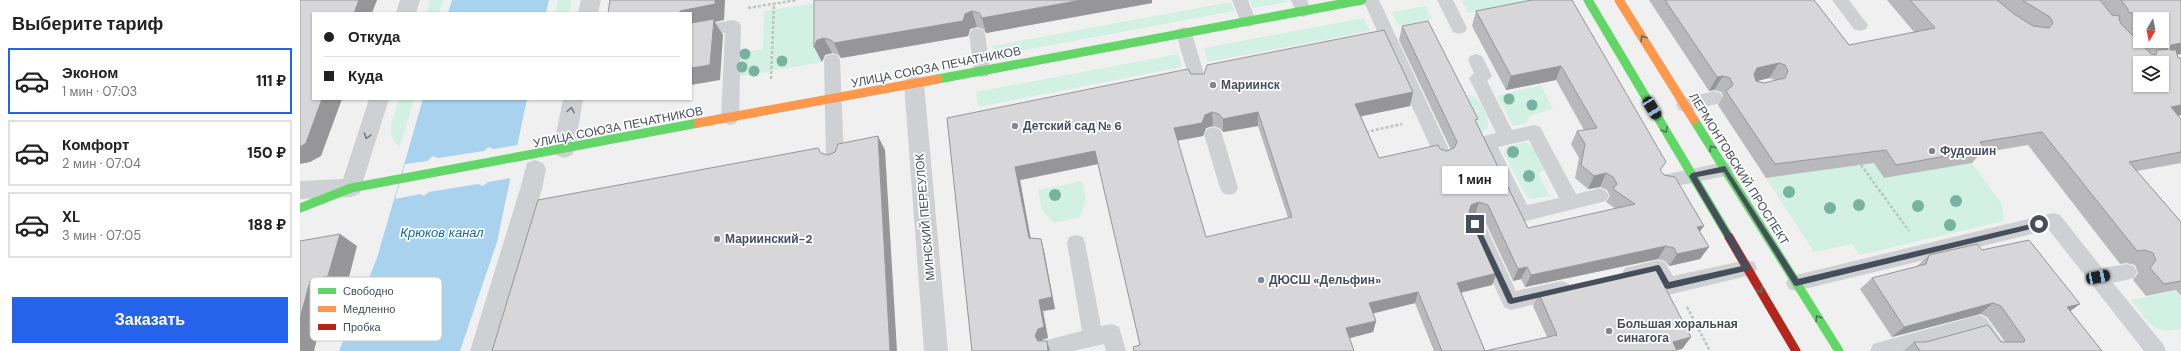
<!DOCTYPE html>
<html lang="ru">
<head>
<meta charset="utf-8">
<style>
	:root { --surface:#fff; --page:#f2f2f2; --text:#222; --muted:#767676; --line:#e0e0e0; --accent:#2563eb }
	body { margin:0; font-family:"DM Sans",sans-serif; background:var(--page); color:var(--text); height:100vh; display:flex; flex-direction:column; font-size:15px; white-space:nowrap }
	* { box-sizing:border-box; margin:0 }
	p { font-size:13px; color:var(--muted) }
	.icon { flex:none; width:22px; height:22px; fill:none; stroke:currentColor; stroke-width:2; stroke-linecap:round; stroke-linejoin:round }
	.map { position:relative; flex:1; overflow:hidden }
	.panel { display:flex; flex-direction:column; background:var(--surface); width:300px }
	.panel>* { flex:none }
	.guide { position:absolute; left:12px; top:12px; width:380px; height:88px; border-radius:0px; box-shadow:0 1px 3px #0004; display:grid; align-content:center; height:88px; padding:0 12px; background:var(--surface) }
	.needle { width:26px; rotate:190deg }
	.controls { position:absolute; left:1833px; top:12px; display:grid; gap:8px }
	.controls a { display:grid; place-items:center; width:36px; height:36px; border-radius:0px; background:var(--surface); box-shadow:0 1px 3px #0004; font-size:20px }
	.end { position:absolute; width:18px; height:18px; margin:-9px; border:5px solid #464e5c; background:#fff; box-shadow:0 0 0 2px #fff }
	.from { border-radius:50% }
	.bubble { position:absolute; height:28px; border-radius:0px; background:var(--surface); box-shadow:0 1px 3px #0004; font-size:13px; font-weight:800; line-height:28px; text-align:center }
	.car { position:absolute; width:12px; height:24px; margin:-12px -6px; border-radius:5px; box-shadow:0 0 3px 1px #0007; background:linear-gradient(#222 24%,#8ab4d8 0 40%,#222 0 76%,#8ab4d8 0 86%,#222 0) }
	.guide b { display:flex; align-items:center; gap:14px; height:38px; font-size:15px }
	.guide b+b { border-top:1px solid var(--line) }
	.guide i { width:10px; height:10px; background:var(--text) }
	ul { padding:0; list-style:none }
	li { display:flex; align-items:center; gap:12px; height:66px; margin:0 8px 6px; padding:0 4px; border:2px solid var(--line); border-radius:0px }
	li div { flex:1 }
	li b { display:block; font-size:15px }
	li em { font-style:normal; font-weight:800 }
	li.active { border-color:var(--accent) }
	li>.icon { width:36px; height:36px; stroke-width:1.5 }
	h2 { padding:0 12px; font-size:18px; line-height:48px }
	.action { display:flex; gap:8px; margin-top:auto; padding:8px 12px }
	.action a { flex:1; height:46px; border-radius:0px; background:var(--accent); color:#fff; font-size:16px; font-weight:800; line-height:46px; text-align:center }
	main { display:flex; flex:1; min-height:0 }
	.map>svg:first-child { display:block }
	.green { fill:#d3f0e4 }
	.water { fill:#a8d2ee }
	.pier { fill:#f0f0f0 }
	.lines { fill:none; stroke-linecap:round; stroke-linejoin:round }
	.path { stroke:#bac5c4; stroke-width:2.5; stroke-dasharray:3 2; stroke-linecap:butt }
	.lane { fill:#ced0d3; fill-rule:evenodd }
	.street { fill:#ced0d3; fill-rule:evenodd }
	.fast { stroke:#63d668; stroke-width:9 }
	.slow { stroke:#ff974d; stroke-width:9 }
	.jam { stroke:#b3261e; stroke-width:9 }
	.tree { fill:#78b2a0 }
	.wall { fill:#b9b9bb; fill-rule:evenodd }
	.shaded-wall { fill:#969698 }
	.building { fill:#d7d7d9; stroke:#969698; fill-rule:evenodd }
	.oneway { stroke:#4f7760 }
	.oneway2 { stroke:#767c86 }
	.route { fill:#464e5c }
	.poi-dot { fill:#828790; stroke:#fff; stroke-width:1.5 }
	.labels { text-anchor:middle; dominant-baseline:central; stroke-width:3.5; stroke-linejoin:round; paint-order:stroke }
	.street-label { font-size:12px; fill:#464e5c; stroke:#fff }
	.poi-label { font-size:12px; font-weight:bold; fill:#464e5c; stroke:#fff; text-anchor:start }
	.water-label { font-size:13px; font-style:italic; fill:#0a6bac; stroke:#fff }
	.key { fill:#fff; stroke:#c8cace; stroke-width:1 }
	.key-label { font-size:11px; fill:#464e5c }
</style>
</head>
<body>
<main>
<section class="panel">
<h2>Выберите тариф</h2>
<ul>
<li class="active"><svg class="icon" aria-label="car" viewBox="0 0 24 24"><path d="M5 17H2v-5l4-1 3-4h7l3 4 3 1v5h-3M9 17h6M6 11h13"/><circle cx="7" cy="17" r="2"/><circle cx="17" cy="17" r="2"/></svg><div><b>Эконом</b><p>1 мин · 07:03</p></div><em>111 ₽</em></li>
<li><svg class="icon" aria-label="car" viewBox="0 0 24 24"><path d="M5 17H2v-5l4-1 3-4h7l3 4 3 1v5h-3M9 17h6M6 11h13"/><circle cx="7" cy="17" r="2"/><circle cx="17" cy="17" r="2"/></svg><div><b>Комфорт</b><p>2 мин · 07:04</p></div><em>150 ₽</em></li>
<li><svg class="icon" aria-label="car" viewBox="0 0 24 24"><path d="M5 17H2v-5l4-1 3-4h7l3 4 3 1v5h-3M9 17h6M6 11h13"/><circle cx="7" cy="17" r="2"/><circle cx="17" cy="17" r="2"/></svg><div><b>XL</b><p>3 мин · 07:05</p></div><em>188 ₽</em></li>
</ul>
<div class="action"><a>Заказать</a></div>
</section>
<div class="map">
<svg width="1881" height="351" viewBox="0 0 1881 351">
	<rect width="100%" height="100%" fill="#f0f0f0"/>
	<!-- green -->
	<g class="green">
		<path d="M130 0H143L139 13H126Z"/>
		<path d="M258 0H271L269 13H255Z"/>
		<path d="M950 0H986L987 2 953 8Z"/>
		<path d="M1162 0H1231V1L1168 13Z"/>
		<path d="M521 2 522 62 437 77 438 53 463 49 464 11Z"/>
		<path d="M931 2 934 11 693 56 692 46Z"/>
		<path d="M1126 6 1132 19 1098 26 1092 12Z"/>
		<path d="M1064 18 1070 31 908 62 904 48Z"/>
		<path d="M878 54 882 67 678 107 676 92Z"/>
		<path d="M1241 85 1253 109 1231 115 1226 124 1213 126 1197 96Z"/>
		<path d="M1165 95C1168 95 1172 95 1175 97 1181 102 1191 122 1187 129L1174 133Z"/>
		<path d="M100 99H114L100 147C83 133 94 117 100 99Z"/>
		<path d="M1226 142 1234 148 1245 170 1239 173V176L1250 196 1232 199 1227 197 1204 154 1206 147Z"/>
		<path d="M1574 163 1584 178 1672 163 1701 203 1704 221 1559 255 1552 244 1514 252 1466 178Z"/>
		<path d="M782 181 786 199 780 217 754 223 742 210 738 190Z"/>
		<path d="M1876 291 1881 297V329C1851 335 1848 321 1831 300Z"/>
	</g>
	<!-- water -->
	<g class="water">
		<path d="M152 0H249L246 13H148Z"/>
		<path d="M123 99H227L197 242 160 351H39L77 258Z"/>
	</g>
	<!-- pier -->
	<path class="pier" d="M218 145 211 178 188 182 183 186 178 184 129 192 124 196 120 194 95 199 105 164 127 161 133 156 138 158 184 151 189 147 193 149Z"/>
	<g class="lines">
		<!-- path -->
		<g class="path">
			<path d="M448 8 497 0"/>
			<path d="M471 79 474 4"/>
			<path d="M1066 132 1102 124"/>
			<path d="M1561 165 1609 231"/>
			<path d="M1387 307 1410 351"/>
		</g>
		<!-- lane -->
		<g class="lane">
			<path d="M932 0H948L956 21 954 25 948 27 942 25Z"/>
			<path d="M991 0H1007L1011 11 1009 15 1003 17 997 15Z"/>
			<path d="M1063 0H1079L1152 156 1149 161 1143 163 1137 161Z"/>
			<path d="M1137 0H1153L1167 28 1165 32 1159 34 1153 32Z"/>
			<path d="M1532 0H1549L1568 25 1566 29 1560 31 1554 29Z"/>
			<path d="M433 20 439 22 441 26 439 118 436 123 430 125 424 123 421 118 425 33 395 38 391 37V27Z"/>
			<path d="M884 27 890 29 892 33 906 81 904 86 898 87 892 86 890 81 876 33 878 29Z"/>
			<path d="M677 28 683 30 685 34 690 71 688 76 682 77 676 76 674 71 669 34 671 30Z"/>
			<path d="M532 54 538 56 540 60 544 160 541 165 535 167 529 165 526 160 524 60 526 56Z"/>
			<path d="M1176 54 1182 56 1192 76 1187 81 1212 130 1234 125 1240 127 1276 194 1300 188 1306 191 1309 196 1306 201 1222 222 1215 219 1178 142 1181 137 1196 133 1169 78 1174 73 1168 60 1170 56ZM1229 140 1259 198 1227 205 1198 147Z"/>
			<path d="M1414 91 1420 93 1423 98 1420 103 1385 112 1379 110 1376 105 1379 100Z"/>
			<path d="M913 127 919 129 922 134 938 188 935 193 929 195 923 193 920 188 904 134 907 129Z"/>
			<path d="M1425 162 1431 164 1434 169 1431 174 1425 176 1363 189 1357 187 1354 182 1357 177 1363 175Z"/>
			<path d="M1753 213 1760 215 1802 268 1827 264 1834 266 1837 272 1834 278 1813 283 1863 344 1866 351H1844L1749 230 1496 291 1489 289 1486 283 1489 277 1496 275Z"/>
			<path d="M1175 216 1182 218 1216 291 1262 281 1269 284 1272 290 1269 296 1211 310 1204 307 1166 224 1168 218Z"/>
			<path d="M776 235 783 237 785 243 801 326 812 324 819 327 826 351H806L804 344 773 351H742L740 347 743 341 782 331 767 243 769 237Z"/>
			<path d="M1358 260 1365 262 1373 276 1447 260 1454 262 1457 268 1454 274 1447 276 1368 295 1361 292 1353 277 1332 282 1325 280 1322 274 1325 268Z"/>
			<path d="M1679 315 1686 318 1709 351H1687L1675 334 1613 351H1570L1573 344 1580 342Z"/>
		</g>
		<!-- street -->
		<g class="street">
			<path d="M100 0H120L116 13H96Z"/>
			<path d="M281 0H301L298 13H278Z"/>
			<path d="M614 76 621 78 624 84 648 351H624L604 84 607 78Z"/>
			<path d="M69 99H89L59 194 51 197 0 199V181L43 179Z"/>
			<path d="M263 99H283L275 149 272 155 264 158 256 155 253 149Z"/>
			<path d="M235 160 243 163 246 169 242 189 194 351H170L220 189 227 163Z"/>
		</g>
		<!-- fast -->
		<g class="fast">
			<path d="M1288 0 1429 237"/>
			<path d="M638 79 1062 0"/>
			<path d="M1394 120 1539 351"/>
			<path d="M0 208 51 188 398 123"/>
		</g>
		<!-- slow -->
		<g class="slow">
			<path d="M1319 0 1394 120"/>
			<path d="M398 123 638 79"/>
		</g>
		<!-- jam -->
		<path class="jam" d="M1429 237 1496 351"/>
	</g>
	<!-- trees -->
	<g class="tree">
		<circle cx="445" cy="54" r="5.5"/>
		<circle cx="482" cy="61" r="5.5"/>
		<circle cx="442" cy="67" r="5.5"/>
		<circle cx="454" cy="71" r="5.5"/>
		<circle cx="1209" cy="99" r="5.5"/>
		<circle cx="1232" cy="105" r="5.5"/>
		<circle cx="1213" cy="152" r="6"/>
		<circle cx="1229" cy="176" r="6"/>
		<circle cx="1489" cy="192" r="6"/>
		<circle cx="755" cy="195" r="6"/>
		<circle cx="1656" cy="201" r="6"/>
		<circle cx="1559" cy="205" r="6"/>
		<circle cx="1618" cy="206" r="6"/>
		<circle cx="1530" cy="208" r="6"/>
		<circle cx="1650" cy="225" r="6"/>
	</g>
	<!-- wall -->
	<g class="wall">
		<path d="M514 0 852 3 686 33 683 29 677 27 670 29 668 36 541 58 538 55 532 53 525 55 522 62Z"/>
		<path d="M1232 0 1361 171 1400 231V259L1369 266 1365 261 1358 259 1225 287 1221 279 1213 281 1183 217 1175 215 1171 216 1197 273 1192 285 1161 293 1185 351 1247 337 1233 306 1239 294 1391 337 1382 349 1377 350V351H1134L1115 303 1073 313 1076 321 1073 332 840 345 798 164 720 180 730 238 744 251 755 309 743 311 748 338 742 340 741 341 672 351 647 118 891 74 1113 92 1110 106 1061 116 1079 158 1147 151 1151 150 1099 40 1102 26 1177 123 1228 228 1316 209 1306 202 1310 196 1307 190 1300 187 1288 189 1275 178 1279 158 1271 144 1277 131 1284 130 1256 80 1206 90 1172 26 1176 11ZM913 126 919 128 923 132 958 126 988 218 906 237 877 141 903 136 906 128Z"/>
		<path d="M1349 0H1514L1549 45 1614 32 1587 0H1881V54H1877L1878 58H1881V115L1878 116 1881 119V163L1837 171 1881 222V295H1880L1876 290 1846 296 1833 280 1838 273 1835 265 1827 263 1820 264 1728 145 1681 153 1672 163 1584 178 1574 163 1466 178 1418 105 1423 96 1421 92 1414 90 1409 91ZM1840 19H1862V41H1840ZM1469 78 1475 80 1476 81 1464 83 1457 81Z"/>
		<path d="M1682 250 1770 311 1802 351H1603L1614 342H1705L1687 317 1680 314 1592 337 1560 289 1572 278 1616 267 1629 255Z"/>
	</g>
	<!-- shaded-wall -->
	<g class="shaded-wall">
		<path d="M59 0H77L72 13H54Z"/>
		<path d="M415 0H425L424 20 415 22 423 35 420 80 391 85V13H380V11Z"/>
		<path d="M782 0H852V3L686 33 682 18Z"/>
		<path d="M672 11 677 27 670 29 668 36 541 58 534 43 665 14Z"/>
		<path d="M524 38 532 53 525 55 522 62 514 47 517 40Z"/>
		<path d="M1881 43V54L1857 59 1871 45Z"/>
		<path d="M1479 63 1469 78 1449 83 1457 68Z"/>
		<path d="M1261 66 1256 80 1206 90 1211 76Z"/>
		<path d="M1423 76 1414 90 1409 91 1417 77Z"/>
		<path d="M1113 92 1110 106 1053 118 1055 104Z"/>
		<path d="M22 99H42L21 156 10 162 0 164V147Z"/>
		<path d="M1881 105V115L1854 121 1871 107Z"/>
		<path d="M912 112 913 126 906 128 903 136 875 141 874 128Z"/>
		<path d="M958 112V126L923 132V119Z"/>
		<path d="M578 136 585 150 597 351H590Z"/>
		<path d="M795 151 798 164 720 180 733 251 729 238 715 167Z"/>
		<path d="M1306 173 1300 187 1288 189 1294 176Z"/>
		<path d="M1179 202 1175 215 1167 218 1171 205Z"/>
		<path d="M1404 226 1395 238 1397 227Z"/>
		<path d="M40 234 57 246 46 289 29 293 14 351H0V318L10 281Z"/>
		<path d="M741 239 744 251 755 309 743 311 748 338 742 340 739 348 735 336Z"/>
		<path d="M1366 246 1358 259 1225 287 1231 275Z"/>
		<path d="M1409 247 1400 259 1369 266 1377 254Z"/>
		<path d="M1227 267 1221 279 1213 281 1218 269Z"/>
		<path d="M1197 273 1192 285 1153 294 1157 283Z"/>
		<path d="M1118 292 1115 303 1067 315 1069 303Z"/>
		<path d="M1693 303 1680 314 1592 337 1604 327Z"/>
		<path d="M1780 304 1765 315 1767 307Z"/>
		<path d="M1076 321 1073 332 1043 340 1046 328Z"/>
		<path d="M1391 337 1382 349 1372 351 1373 342Z"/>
		<path d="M747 341 750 351H748Z"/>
	</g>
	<!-- building -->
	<g class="building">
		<path d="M0 0H59L54 13H13V99H22L6 143 0 147Z"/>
		<path d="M310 0H415V4L380 11V13H308Z"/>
		<path d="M514 0H782L682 18 679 13 672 11 665 14 663 21 534 43 531 40 524 38 517 40 514 47Z"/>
		<path d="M1232 0H1272L1366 162 1360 170 1364 175 1375 177 1404 226 1397 227 1409 247 1377 254 1374 248 1366 246 1231 275 1227 267 1218 269 1188 205 1179 202 1171 205 1169 212 1197 273 1157 283 1185 351 1257 335 1239 294 1355 268 1391 337 1373 342 1377 351H1142L1118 292 1069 303 1076 321 1046 328 1054 351H834L833 347 840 345 795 151 715 167 729 238 741 239 752 297 739 300 744 327 738 329 735 336 738 341H747L748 351H672L647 118 888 69 891 74H904L907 65 1084 30 1113 92 1055 104 1079 158 1138 145 1140 149 1147 151 1154 148 1157 142 1102 26 1128 21 1178 119 1175 120 1228 228 1335 204 1313 189 1317 184 1313 177 1306 173 1294 176 1281 165 1285 144 1277 131 1297 128 1261 66 1211 76 1176 11ZM912 112 919 114 923 119 958 112 992 217 906 237 874 128 902 123 905 115Z"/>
		<path d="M1365 0H1514L1549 45 1635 28 1610 0H1697L1714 14 1733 26 1749 28 1753 23 1750 17 1722 0H1800L1812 15 1820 16 1819 19 1821 24 1851 54 1856 55 1857 50 1868 49 1861 41H1862V19H1841L1836 14 1828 12V9L1821 0H1881V43L1871 45 1870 50H1876L1878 58H1881V105L1871 107 1881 119V152L1829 162 1881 222V281L1864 284 1850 268 1856 260 1853 253 1845 250 1837 251 1742 132 1680 142 1685 149 1596 165 1586 150 1475 164 1426 91 1433 85 1430 78 1423 76 1417 77ZM1479 63 1485 65 1488 71 1485 78 1464 83 1456 81 1454 74 1457 68ZM1840 63H1862V85H1840Z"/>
		<path d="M414 19 410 65 391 68V23Z"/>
		<path d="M578 136 590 351H192L238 200 518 148 521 153 528 155 535 152 538 144Z"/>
		<path d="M40 234 28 276 10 281 0 318V241Z"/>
		<path d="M1729 240 1780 304 1767 307 1802 351H1619H1620L1614 342H1626L1688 325 1701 342H1724L1725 340 1701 306 1693 303 1604 327 1572 278 1626 264 1629 255 1677 244 1682 250Z"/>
	</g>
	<!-- one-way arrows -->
	<defs><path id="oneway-chevron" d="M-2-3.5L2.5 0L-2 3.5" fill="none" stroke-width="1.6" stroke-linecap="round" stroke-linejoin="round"/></defs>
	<g class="oneway">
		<use href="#oneway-chevron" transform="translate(1343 38) rotate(-122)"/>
		<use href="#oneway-chevron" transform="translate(1365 130) rotate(59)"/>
		<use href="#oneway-chevron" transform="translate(1412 148) rotate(-122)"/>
		<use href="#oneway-chevron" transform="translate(1460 290) rotate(59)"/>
		<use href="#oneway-chevron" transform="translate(1518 318) rotate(-122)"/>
	</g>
	<g class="oneway2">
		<use href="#oneway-chevron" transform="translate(271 110) rotate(-80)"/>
		<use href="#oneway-chevron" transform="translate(67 136) rotate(108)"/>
	</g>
	<!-- route -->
	<path class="route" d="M1425 166 1498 279 1739 222 1742 224 1739 227 1496 286 1494 285 1424 172 1397 177 1450 266V270L1368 289 1365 288 1356 271 1211 304 1208 303 1172 224 1175 221 1177 222 1213 298 1358 265 1360 266 1369 282 1442 266 1389 176 1392 173Z"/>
	<!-- markers -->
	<g class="poi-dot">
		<circle cx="913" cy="85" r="4"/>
		<circle cx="715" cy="126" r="4"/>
		<circle cx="1632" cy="151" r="4"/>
		<circle cx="417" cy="239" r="4"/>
		<circle cx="961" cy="280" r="4"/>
		<circle cx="1309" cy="331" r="4"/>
	</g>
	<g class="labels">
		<!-- street labels -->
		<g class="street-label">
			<text transform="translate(636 67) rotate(-11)">УЛИЦА СОЮЗА ПЕЧАТНИКОВ</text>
			<text transform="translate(318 127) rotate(-11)">УЛИЦА СОЮЗА ПЕЧАТНИКОВ</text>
			<text transform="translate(1439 169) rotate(58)">ЛЕРМОНТОВСКИЙ ПРОСПЕКТ</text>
			<text transform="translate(625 217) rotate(-95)">МИНСКИЙ ПЕРЕУЛОК</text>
		</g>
		<!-- poi labels -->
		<g class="poi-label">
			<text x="921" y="85">Мариинск</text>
			<text x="723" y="126">Детский сад № 6</text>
			<text x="1640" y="151">Фудошин</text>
			<text x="425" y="239">Мариинский-2</text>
			<text x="969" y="280">ДЮСШ «Дельфин»</text>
			<text x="1317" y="324">Большая хоральная<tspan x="1317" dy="14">синагога</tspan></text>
		</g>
		<!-- water labels -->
		<g class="water-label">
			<text x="142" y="232">Крюков канал</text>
		</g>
	</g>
	<!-- legend -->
	<rect x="10" y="277" width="132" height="64" rx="6" class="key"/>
	<rect x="18" y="288" width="18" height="6" fill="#63d668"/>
	<rect x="18" y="306" width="18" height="6" fill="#ff974d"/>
	<rect x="18" y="324" width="18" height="6" fill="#b3261e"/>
	<g class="key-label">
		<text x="43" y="295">Свободно</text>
		<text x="43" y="313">Медленно</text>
		<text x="43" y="331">Пробка</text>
	</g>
</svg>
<div class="controls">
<a><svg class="needle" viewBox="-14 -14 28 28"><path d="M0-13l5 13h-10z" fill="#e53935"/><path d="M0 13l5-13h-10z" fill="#767676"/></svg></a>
<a><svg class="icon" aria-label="layers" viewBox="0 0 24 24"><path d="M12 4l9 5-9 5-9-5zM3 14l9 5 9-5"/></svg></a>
</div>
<i class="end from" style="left:1739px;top:224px"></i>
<i class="end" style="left:1175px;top:224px"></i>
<div class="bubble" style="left:1142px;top:166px;width:66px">1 мин</div>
<i class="car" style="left:1352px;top:108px;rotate:149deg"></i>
<i class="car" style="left:1798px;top:277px;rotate:79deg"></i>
<div class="guide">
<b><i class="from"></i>Откуда</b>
<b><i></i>Куда</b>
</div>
</div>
</main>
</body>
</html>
